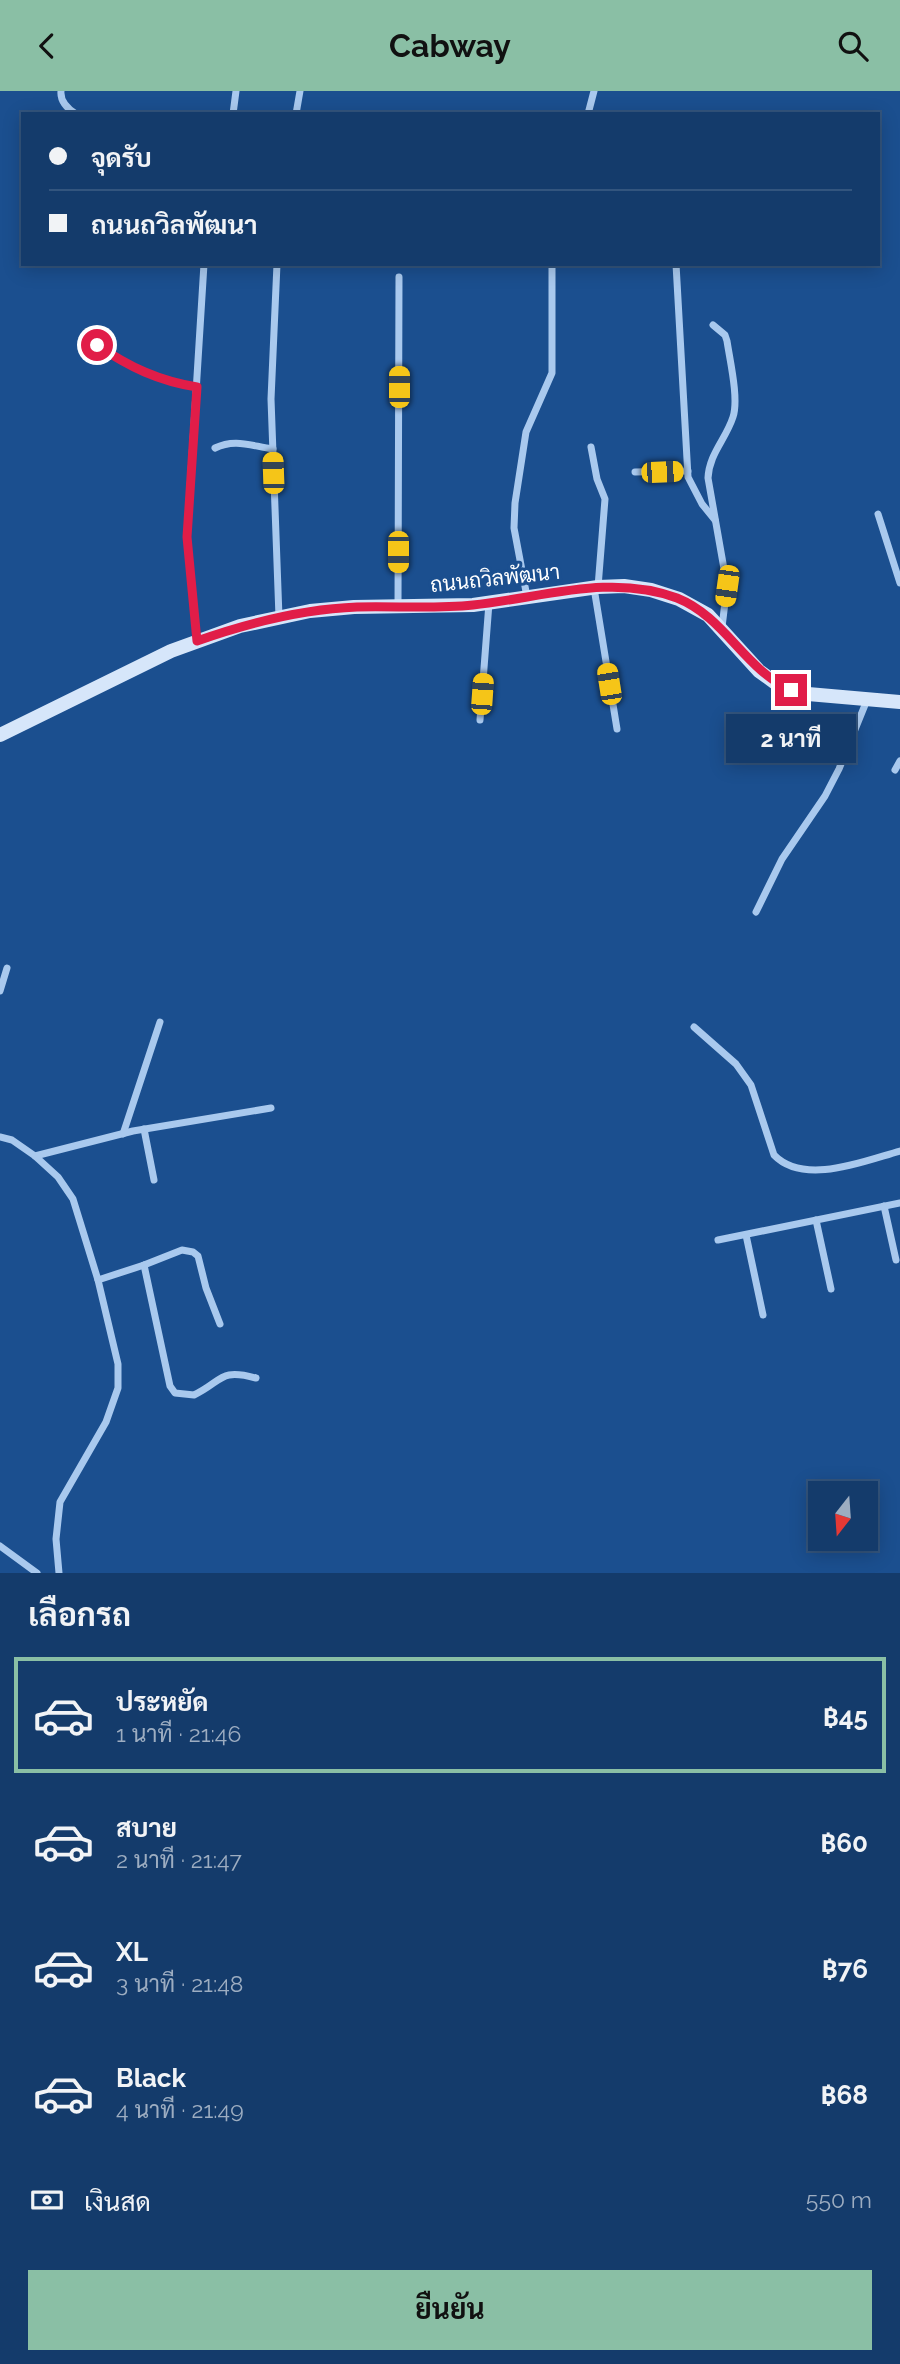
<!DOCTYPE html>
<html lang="th">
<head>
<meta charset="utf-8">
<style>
	:root { --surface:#143b6b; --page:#214673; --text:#f1f3f6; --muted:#9dadc1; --line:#33557e; --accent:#8abfa5 }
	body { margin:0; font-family:Raleway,Sarabun,sans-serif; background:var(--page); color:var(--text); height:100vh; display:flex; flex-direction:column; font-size:26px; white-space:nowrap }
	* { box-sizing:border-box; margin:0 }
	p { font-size:23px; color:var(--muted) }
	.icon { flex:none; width:38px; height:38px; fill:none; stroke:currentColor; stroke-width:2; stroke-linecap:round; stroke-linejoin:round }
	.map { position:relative; height:1482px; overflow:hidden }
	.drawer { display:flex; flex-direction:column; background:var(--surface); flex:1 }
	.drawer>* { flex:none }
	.guide { position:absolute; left:21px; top:21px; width:859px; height:154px; border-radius:0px; box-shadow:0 4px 18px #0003,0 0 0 2px var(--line); display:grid; align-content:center; height:154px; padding:0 28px; background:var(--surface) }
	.needle { width:46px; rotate:197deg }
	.controls { position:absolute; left:808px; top:1390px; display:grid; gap:14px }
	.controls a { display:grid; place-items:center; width:70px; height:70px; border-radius:0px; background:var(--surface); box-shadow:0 4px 18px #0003,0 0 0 2px var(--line); font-size:35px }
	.end { position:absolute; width:32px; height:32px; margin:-16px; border:9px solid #e11d48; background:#fff; box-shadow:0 0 0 4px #fff }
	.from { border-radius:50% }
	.bubble { position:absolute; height:49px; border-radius:0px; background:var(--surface); box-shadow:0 4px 18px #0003,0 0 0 2px var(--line); font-size:23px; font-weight:700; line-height:49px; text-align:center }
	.car { position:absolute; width:21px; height:42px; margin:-21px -10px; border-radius:9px; box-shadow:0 0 5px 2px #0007; background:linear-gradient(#f5c518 24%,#345 0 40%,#f5c518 0 76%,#345 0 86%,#f5c518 0) }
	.guide b { display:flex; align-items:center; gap:24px; height:66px; font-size:26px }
	.guide b+b { border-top:2px solid var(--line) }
	.guide i { width:18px; height:18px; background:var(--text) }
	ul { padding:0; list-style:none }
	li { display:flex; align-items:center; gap:21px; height:116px; margin:0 14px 10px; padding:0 14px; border:4px solid transparent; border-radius:0px }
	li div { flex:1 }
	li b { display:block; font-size:26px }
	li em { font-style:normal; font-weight:700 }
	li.on { border-color:var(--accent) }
	li>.icon { width:63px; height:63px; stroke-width:1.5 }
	h2 { padding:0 28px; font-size:32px; line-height:84px }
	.pay { display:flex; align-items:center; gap:18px; height:77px; padding:0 28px; font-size:26px }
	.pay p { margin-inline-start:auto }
	.button { display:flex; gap:14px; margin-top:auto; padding:14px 28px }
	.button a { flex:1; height:80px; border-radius:0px; background:var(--accent); color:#111; font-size:28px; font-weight:700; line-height:80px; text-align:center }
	header { display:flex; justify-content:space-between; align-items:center; height:91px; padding:0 28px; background:var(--accent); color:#111; font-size:32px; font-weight:700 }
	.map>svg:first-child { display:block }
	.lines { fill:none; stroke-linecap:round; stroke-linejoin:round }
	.street { stroke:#a9c9ee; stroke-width:7 }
	.secondary { stroke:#d6e6fa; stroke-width:14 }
	.route { stroke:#e11d48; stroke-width:9 }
	.labels { text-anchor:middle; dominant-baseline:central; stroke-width:6; stroke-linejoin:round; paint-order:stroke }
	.street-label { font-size:21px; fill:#fff; stroke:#1b4f8f }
</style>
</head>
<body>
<header><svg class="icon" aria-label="back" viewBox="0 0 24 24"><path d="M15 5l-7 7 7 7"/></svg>Cabway<svg class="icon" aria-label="search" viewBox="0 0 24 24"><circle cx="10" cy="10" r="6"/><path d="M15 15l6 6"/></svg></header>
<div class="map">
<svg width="900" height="1482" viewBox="0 0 900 1482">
	<rect width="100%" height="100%" fill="#1b4f8f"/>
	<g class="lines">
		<!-- street -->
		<g class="street">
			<path d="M61 0C60 10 68 18 76 23"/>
			<path d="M233 23 236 0"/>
			<path d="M296 23 300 0"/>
			<path d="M588 23 594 0"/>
			<path d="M277 173 271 308 279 526"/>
			<path d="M676 173 688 386 702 413 715 429"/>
			<path d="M713 234 725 244 727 250C730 270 739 308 733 326 726 348 709 363 708 387L727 495 722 536"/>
			<path d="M97 254C129 276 159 290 197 296"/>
			<path d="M591 356 597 388 605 408 598 496"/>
			<path d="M215 357C235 347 251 355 273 358"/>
			<path d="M635 381 688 380"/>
			<path d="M878 423 900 492"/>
			<path d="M594 497 617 638"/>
			<path d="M527 506 514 437 515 412 526 341 552 282V173"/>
			<path d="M398 516 399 186"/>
			<path d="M197 550 187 446 204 173"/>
			<path d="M480 629 489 512"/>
			<path d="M895 679 900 670"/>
			<path d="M756 821 782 768 825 705 839 678 867 609"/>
			<path d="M0 900 7 877"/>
			<path d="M694 936 736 973 751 994 774 1064C804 1095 864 1070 900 1060"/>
			<path d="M144 1038 154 1089"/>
			<path d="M123 1043 160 931"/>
			<path d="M0 1046 12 1049 35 1065 58 1086 73 1108 98 1189 118 1273V1297L106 1331 60 1411 56 1448 59 1482"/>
			<path d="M35 1065 133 1040 271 1017"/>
			<path d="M884 1115 896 1169"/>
			<path d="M816 1129 831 1198"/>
			<path d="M746 1144 763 1224"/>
			<path d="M718 1149 900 1112"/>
			<path d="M144 1174 170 1295 175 1302 194 1304C223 1290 219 1277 256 1287"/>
			<path d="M98 1189 144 1174 182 1159 193 1161 198 1165 206 1197 220 1233"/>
			<path d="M0 1455 37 1482"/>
		</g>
		<!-- secondary -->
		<path class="secondary" d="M0 644 171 560 240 535 310 520 354 516 473 514 598 496 624 495 651 499 679 508 708 524 759 580 777 593 791 599 808 603 900 611"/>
	</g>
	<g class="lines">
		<!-- route -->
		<path class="route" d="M97 254C129 276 159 290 197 296L187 446 197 550C248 532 302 518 357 516 396 515 435 518 473 514 541 507 611 482 677 507 725 526 744 578 791 599"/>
	</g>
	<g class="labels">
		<!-- street labels -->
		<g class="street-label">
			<text transform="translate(495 487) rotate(-6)">ถนนถวิลพัฒนา</text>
		</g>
	</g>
</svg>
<div class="controls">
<a><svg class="needle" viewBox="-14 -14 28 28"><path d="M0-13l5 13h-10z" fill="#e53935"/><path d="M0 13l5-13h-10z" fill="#9dadc1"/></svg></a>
</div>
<i class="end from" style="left:97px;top:254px"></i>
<i class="end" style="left:791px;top:599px"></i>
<div class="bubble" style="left:726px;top:623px;width:130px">2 นาที</div>
<i class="car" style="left:399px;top:296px;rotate:0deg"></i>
<i class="car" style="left:662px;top:381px;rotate:88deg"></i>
<i class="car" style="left:273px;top:382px;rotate:358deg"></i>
<i class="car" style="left:398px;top:461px;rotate:180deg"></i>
<i class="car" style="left:727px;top:495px;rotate:188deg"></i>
<i class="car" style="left:609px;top:593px;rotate:351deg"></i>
<i class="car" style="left:482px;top:603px;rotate:4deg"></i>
<div class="guide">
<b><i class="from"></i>จุดรับ</b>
<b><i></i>ถนนถวิลพัฒนา</b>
</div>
</div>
<section class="drawer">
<h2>เลือกรถ</h2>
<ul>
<li class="on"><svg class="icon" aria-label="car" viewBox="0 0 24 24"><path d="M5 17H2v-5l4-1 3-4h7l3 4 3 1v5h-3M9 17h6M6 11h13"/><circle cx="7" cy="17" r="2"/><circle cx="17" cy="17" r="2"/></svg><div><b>ประหยัด</b><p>1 นาที · 21:46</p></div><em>฿45</em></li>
<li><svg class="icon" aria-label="car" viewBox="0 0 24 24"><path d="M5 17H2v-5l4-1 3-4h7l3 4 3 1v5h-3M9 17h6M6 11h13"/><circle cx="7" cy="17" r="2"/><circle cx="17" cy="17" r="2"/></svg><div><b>สบาย</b><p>2 นาที · 21:47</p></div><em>฿60</em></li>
<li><svg class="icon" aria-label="car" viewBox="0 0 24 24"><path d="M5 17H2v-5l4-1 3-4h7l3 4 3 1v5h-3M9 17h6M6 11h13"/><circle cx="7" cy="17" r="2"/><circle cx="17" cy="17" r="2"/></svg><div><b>XL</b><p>3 นาที · 21:48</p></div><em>฿76</em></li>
<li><svg class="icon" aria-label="car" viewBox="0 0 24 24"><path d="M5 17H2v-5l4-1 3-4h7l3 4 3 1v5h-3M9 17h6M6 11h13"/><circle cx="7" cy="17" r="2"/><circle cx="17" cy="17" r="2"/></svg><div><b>Black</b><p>4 นาที · 21:49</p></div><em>฿68</em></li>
</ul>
<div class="pay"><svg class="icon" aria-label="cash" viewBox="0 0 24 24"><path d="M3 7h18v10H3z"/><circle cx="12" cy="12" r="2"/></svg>เงินสด<p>550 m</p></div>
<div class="button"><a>ยืนยัน</a></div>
</section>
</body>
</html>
